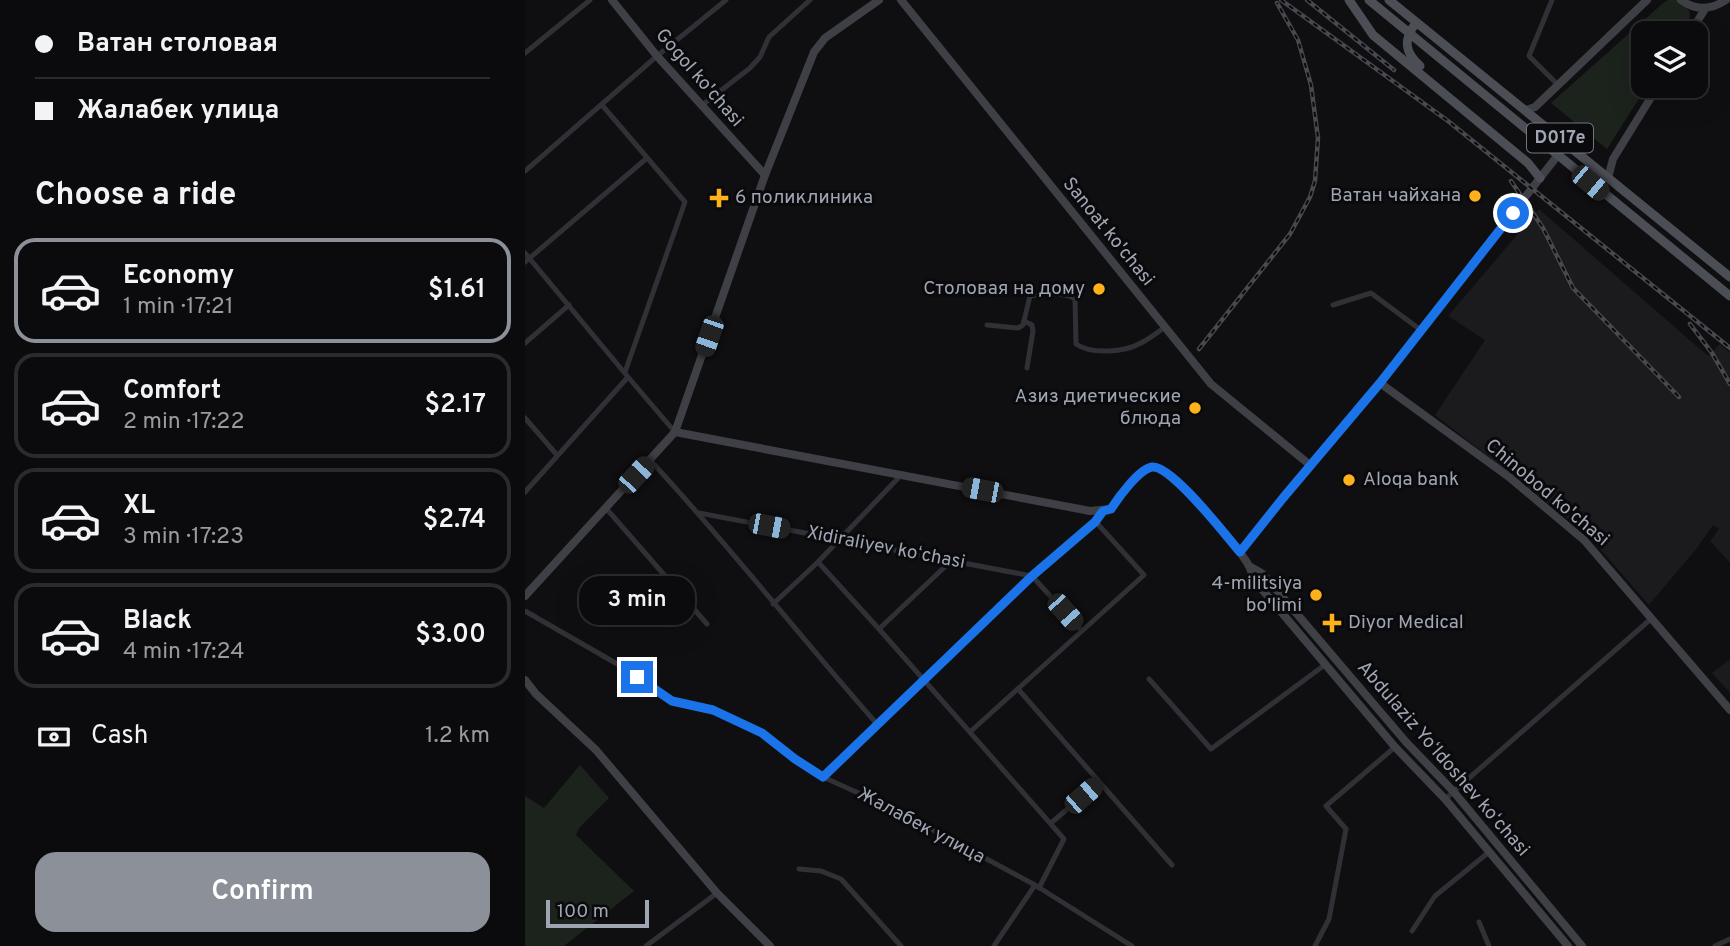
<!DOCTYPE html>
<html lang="en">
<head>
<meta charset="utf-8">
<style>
	:root { --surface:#0b0b0d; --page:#19191b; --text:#f1f3f6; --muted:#9a9b9d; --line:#2b2b2e; --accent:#8c9099 }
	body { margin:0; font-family:Overpass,sans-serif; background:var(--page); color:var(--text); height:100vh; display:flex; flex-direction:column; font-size:26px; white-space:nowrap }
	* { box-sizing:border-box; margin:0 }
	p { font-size:23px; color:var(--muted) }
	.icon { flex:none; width:38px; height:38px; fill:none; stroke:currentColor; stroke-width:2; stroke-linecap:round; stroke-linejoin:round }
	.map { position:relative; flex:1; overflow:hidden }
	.side { display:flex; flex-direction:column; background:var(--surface); width:525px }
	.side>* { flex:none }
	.top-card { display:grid; align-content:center; height:154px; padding:0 35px; background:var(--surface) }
	.controls { position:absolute; left:1106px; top:21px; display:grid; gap:14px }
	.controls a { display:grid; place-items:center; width:77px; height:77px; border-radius:14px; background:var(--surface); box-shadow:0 7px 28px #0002,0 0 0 2px var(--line); font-size:35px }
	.scale { position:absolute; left:21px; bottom:18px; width:103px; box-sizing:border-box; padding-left:7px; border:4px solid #9fa5b3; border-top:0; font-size:19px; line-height:24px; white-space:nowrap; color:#9fa5b3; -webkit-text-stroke:5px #0a0a0c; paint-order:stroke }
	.end { position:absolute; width:32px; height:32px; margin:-16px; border:9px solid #1a73e8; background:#fff; box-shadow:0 0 0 4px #fff }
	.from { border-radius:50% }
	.bubble { position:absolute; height:49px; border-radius:21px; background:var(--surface); box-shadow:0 7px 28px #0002,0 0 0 2px var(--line); font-size:23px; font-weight:600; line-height:49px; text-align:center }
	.car { position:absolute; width:21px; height:42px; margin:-21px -10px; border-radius:9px; box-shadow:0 0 5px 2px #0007; background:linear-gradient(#222 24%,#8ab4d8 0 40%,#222 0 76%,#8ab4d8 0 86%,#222 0) }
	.top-card b { display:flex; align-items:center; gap:24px; height:66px; font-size:26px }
	.top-card b+b { border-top:2px solid var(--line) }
	.top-card i { width:18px; height:18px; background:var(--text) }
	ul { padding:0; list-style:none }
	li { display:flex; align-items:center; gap:21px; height:105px; margin:0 14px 10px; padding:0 21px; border:4px solid var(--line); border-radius:21px }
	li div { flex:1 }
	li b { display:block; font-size:26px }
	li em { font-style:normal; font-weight:600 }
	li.selected { border-color:var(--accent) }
	li>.icon { width:63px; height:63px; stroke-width:1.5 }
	h2 { padding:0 35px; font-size:32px; line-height:84px }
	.pay { display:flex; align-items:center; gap:18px; height:77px; padding:0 35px; font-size:26px }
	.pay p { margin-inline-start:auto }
	.button { display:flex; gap:14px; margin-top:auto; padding:14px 35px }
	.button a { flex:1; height:80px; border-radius:21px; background:var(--accent); color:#fff; font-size:28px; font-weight:600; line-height:80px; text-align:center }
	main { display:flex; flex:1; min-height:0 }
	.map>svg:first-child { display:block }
	.built { fill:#1b1b1e }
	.green { fill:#1b231c }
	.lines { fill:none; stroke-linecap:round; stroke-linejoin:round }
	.street { stroke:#303136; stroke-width:5 }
	.secondary { stroke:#3e4046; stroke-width:8 }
	.primary { stroke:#4c4e55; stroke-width:9 }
	.rail-casing { stroke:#47494f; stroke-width:4.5 }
	.rail { stroke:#0a0a0c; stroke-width:2; stroke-dasharray:5; stroke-linecap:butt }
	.route { stroke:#1a73e8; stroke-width:9 }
	.poi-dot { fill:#feb11a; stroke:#0a0a0c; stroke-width:2.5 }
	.labels { text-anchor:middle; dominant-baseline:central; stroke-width:6; stroke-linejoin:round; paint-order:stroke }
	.shield { fill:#0a0a0c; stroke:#727681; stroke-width:2 }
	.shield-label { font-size:18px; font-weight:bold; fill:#9fa5b3 }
	.street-label { font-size:19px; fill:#9fa5b3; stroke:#0a0a0c }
	.poi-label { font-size:19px; fill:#9fa5b3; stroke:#0a0a0c; text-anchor:end }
</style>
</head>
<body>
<main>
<section class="side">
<div class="top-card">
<b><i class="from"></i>Ватан столовая</b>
<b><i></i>Жалабек улица</b>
</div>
<h2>Choose a ride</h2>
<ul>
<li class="selected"><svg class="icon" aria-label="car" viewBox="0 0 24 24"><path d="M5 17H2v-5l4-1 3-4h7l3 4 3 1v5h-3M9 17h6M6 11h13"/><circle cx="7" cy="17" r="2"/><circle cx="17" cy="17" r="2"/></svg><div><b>Economy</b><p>1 min · 17:21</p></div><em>$1.61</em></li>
<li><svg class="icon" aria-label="car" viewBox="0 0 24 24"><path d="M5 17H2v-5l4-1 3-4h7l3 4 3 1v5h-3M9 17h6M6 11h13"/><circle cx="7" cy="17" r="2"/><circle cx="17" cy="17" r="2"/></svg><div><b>Comfort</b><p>2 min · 17:22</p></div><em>$2.17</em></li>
<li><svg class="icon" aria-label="car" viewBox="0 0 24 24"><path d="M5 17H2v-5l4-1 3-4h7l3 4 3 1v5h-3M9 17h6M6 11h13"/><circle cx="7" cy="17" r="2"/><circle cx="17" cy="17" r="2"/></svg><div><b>XL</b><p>3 min · 17:23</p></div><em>$2.74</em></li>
<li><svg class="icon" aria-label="car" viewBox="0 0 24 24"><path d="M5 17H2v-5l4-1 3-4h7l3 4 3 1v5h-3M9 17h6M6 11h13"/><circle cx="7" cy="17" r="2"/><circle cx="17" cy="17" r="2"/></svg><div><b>Black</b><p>4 min · 17:24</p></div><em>$3.00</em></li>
</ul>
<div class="pay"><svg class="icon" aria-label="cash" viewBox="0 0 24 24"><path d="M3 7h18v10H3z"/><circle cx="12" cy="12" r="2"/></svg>Cash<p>1.2 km</p></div>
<div class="button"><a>Confirm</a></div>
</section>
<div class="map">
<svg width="1205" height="946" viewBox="0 0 1205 946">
	<rect width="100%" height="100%" fill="#0f0f11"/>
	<!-- built -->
	<g class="built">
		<path d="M1014 209 1183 356 1195 344 1205 353V563L1185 541 1194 529 1188 525 1172 548 1124 605 1061 533 910 415 960 340 923 316Z"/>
		<path d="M1205 659V693L1187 673Z"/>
	</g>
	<!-- green -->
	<g class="green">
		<path d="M1156 0C1170 14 1166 18 1156 33H1118V86H1122L1082 149 1026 103 1137 4 1143 0Z"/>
		<path d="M55 765 84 798 54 828 51 835 109 891 39 946H0V796L19 808Z"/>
	</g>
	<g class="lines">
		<!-- street -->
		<g class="street">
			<path d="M1027 0 1004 56 1033 85"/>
			<path d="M0 53 65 0"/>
			<path d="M77 105 160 202 100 372"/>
			<path d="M176 106 225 68 235 57 244 37 285 0"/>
			<path d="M0 171 132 56 201 0"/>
			<path d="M0 253 103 377 0 492"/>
			<path d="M0 262 122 158"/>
			<path d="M808 305 846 293 897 331"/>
			<path d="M499 321 507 325 508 331 502 368"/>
			<path d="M462 325 493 328 498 325 505 296C517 293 540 292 550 299L551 344C567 355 600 352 616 343 624 339 632 333 640 327"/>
			<path d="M0 343 44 305"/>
			<path d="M103 377 150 432"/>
			<path d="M0 418 32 455"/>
			<path d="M125 460C204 545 275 637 352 724"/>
			<path d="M80 507 182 624"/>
			<path d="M174 513 507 576 556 630"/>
			<path d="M293 562 354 629 426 561"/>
			<path d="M248 604 293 562 377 474"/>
			<path d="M0 611 94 665 147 701 188 711 237 733 270 759 298 777 371 810 510 885 607 946"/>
			<path d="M354 629 539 839 514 888"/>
			<path d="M624 679 686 749 801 664"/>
			<path d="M493 689 647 865"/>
			<path d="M445 732 619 575 570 521"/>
			<path d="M298 777 507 576 570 521 578 511"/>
			<path d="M920 799 1127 618"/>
			<path d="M526 823 574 782"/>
			<path d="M274 869 296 871 316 879 376 946"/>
			<path d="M954 922 964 946"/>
			<path d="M887 931 910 896 964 852"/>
			<path d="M121 946 192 893"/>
			<path d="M469 946 510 885"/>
			<path d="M790 946 804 919 821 829 801 806 870 747"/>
			<path d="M1190 946 1205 939"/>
		</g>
		<!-- secondary -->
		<g class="secondary">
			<path d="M87 0 132 56 240 175"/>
			<path d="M376 0 686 384 785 465"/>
			<path d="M1156 0C1171 11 1186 10 1201 0"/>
			<path d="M1165 33 1180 9"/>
			<path d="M1001 110 1010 107 1122 0"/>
			<path d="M1083 178 1088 159 1133 86"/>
			<path d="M855 383 984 477 1059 540 1205 710"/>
			<path d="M150 432 565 511 586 509C593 498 614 469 627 467 645 465 715 548 724 566 726 571 728 576 730 581L870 747 920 799 1043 946"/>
			<path d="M715 552 758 498 855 383 1033 155"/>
			<path d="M724 566 738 574 881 742 928 791 1057 946"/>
			<path d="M0 596 150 432 240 175 289 52 300 38 354 0"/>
			<path d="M0 680 11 694 71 750 192 893 245 946"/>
		</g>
		<!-- primary -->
		<g class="primary">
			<path d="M824 0 848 35 1003 163 1015 178"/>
			<path d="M844 0 1205 296"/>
			<path d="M864 0 1205 277"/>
			<path d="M891 23C878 39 879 52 895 66"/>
		</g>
		<!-- rail casing -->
		<g class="rail-casing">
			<g id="rail">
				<path d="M756 0 923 121 1205 348"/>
				<path d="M782 0 869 70"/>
				<path d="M986 181 1018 228 1048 288 1154 397"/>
				<path d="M1165 324 1187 353 1205 384"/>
				<path d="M674 349 765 234 785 197 790 181 793 138 786 85 773 40 752 3"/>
			</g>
		</g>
		<!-- rail -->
		<use href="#rail" class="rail"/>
	</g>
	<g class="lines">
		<!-- route -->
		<path class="route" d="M112 677 147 701 188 710 237 733 270 759 298 777 507 576 570 522 578 511 586 509C593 498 614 469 627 467 646 464 701 536 715 552L758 498 855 383 988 213"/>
	</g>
	<!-- markers -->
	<g class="poi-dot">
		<circle cx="950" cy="196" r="7"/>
		<path d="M190.5 187.5h7v7h7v7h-7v7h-7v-7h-7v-7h7z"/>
		<circle cx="574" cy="289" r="7"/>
		<circle cx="670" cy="408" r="7"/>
		<circle cx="824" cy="480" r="7"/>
		<circle cx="791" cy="595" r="7"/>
		<path d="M803.5 612.5h7v7h7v7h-7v7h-7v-7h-7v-7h7z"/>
	</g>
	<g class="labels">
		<!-- shield labels -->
		<rect class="shield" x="1002" y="123.5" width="66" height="29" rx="5"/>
		<g class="shield-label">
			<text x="1035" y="138">D017e</text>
		</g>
		<!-- street labels -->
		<g class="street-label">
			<text transform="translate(174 78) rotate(49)">Gogol ko'chasi</text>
			<text transform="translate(583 232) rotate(51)">Sanoat ko'chasi</text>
			<text transform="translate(1022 493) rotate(40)">Chinobod ko'chasi</text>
			<text transform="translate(361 548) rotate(11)">Xidiraliyev koʻchasi</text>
			<text transform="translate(918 759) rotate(49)">Abdulaziz Yoʻldoshev koʻchasi</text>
			<text transform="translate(396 826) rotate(28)">Жалабек улица</text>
		</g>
		<!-- poi labels -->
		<g class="poi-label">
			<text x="936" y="196">Ватан чайхана</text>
			<text x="210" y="198" text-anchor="start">6 поликлиника</text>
			<text x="560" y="289">Столовая на дому</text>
			<text x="656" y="397">Азиз диетические<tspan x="656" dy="22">блюда</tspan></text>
			<text x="838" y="480" text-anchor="start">Aloqa bank</text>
			<text x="777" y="584">4-militsiya<tspan x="777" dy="22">bo'limi</tspan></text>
			<text x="823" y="623" text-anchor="start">Diyor Medical</text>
		</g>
	</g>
</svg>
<div class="controls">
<a><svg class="icon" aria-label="layers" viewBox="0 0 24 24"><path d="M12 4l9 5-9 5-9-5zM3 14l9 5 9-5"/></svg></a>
</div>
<div class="scale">100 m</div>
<i class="end from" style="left:988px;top:213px"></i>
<i class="end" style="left:112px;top:677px"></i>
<div class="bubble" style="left:54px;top:576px;width:116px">3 min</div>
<i class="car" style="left:1065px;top:183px;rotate:130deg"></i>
<i class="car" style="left:184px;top:336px;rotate:199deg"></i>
<i class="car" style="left:111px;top:475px;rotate:43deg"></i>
<i class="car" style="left:457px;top:490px;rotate:281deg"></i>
<i class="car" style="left:244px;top:526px;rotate:101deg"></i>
<i class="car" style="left:540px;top:612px;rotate:138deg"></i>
<i class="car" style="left:558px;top:796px;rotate:49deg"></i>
</div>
</main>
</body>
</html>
